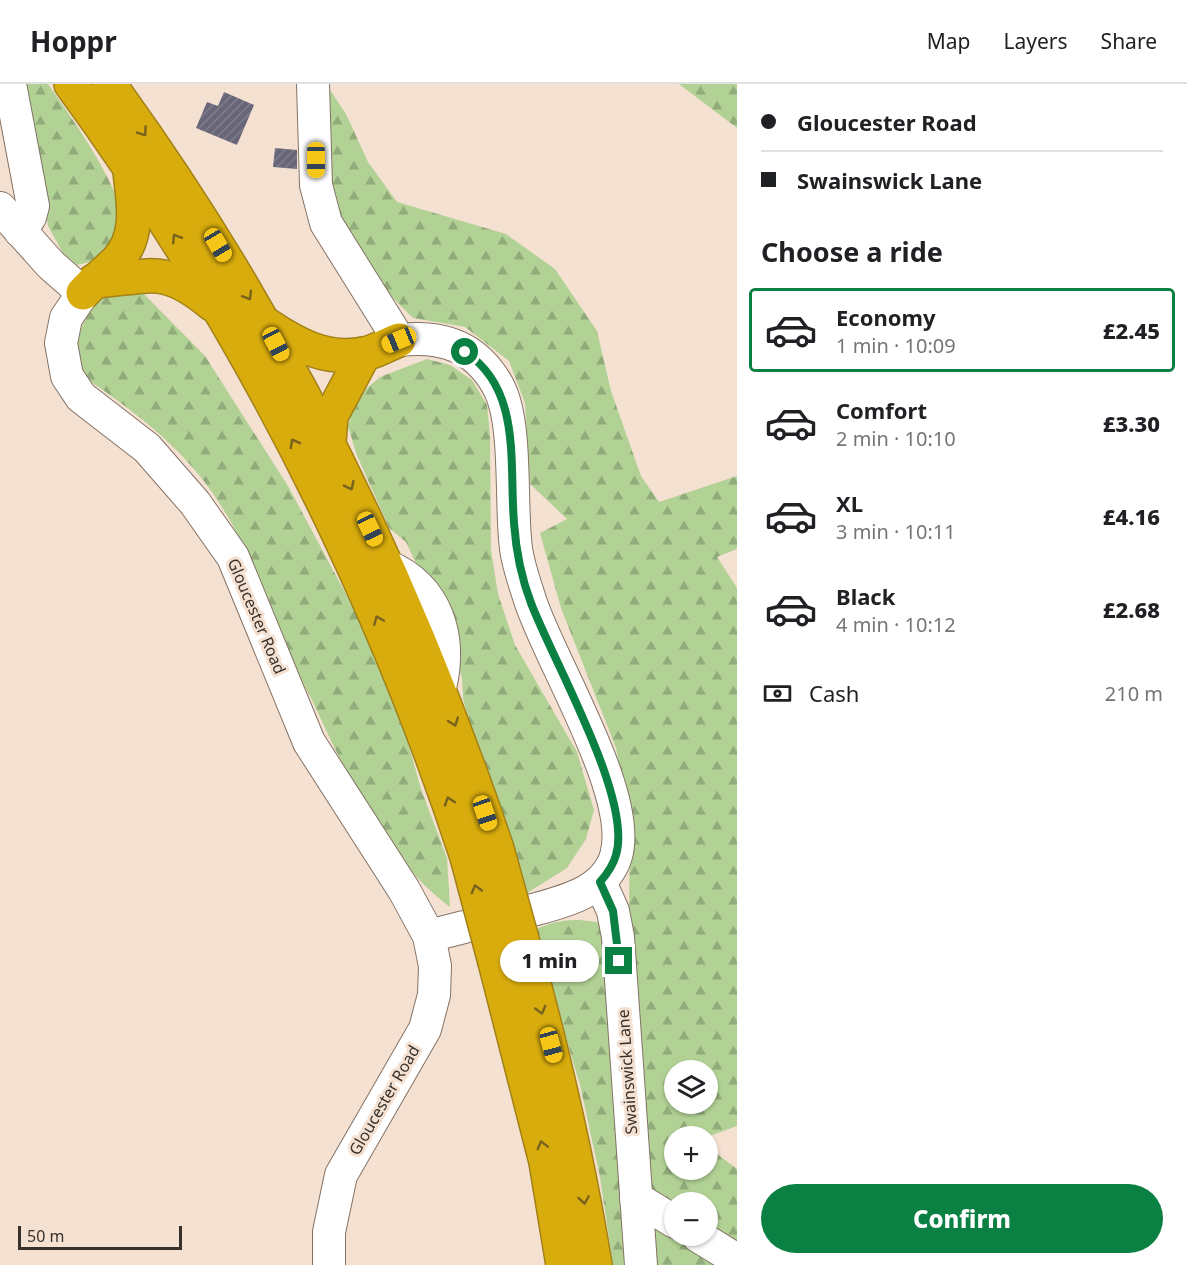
<!DOCTYPE html>
<html lang="en">
<head>
<meta charset="utf-8">
<style>
	:root { --surface:#fff; --page:#f2f2f2; --text:#202124; --muted:#757577; --line:#e0e0e0; --accent:#0b8043 }
	body { margin:0; font-family:"Noto Sans",sans-serif; background:var(--page); color:var(--text); height:100vh; display:flex; flex-direction:column; font-size:22px; white-space:nowrap }
	* { box-sizing:border-box; margin:0 }
	p { font-size:20px; color:var(--muted) }
	.icon { flex:none; width:33px; height:33px; fill:none; stroke:currentColor; stroke-width:2; stroke-linecap:round; stroke-linejoin:round }
	.map { position:relative; flex:1; overflow:hidden }
	.details { display:flex; flex-direction:column; background:var(--surface); width:450px }
	.details>* { flex:none }
	.guide { display:grid; align-content:center; height:132px; padding:0 24px; background:var(--surface) }
	.buttons { position:absolute; left:664px; top:976px; display:grid; gap:12px }
	.buttons a { display:grid; place-items:center; width:54px; height:54px; border-radius:50%; background:var(--surface); box-shadow:0 2px 4px #0004; font-size:30px }
	.scale { position:absolute; left:18px; bottom:15px; width:164px; box-sizing:border-box; padding-left:6px; border:3px solid #38312b; border-top:0; font-size:16px; line-height:21px; white-space:nowrap; color:#38312b; -webkit-text-stroke:4px #f5e1d2; paint-order:stroke }
	.end { position:absolute; width:27px; height:27px; margin:-14px; border:8px solid #0b8043; background:#fff; box-shadow:0 0 0 3px #fff }
	.from { border-radius:50% }
	.bubble { position:absolute; height:42px; border-radius:21px; background:var(--surface); box-shadow:0 2px 4px #0004; font-size:20px; font-weight:800; line-height:42px; text-align:center }
	.car { position:absolute; width:18px; height:36px; margin:-18px -9px; border-radius:8px; box-shadow:0 0 4px 2px #0007; background:linear-gradient(#f5c518 24%,#345 0 40%,#f5c518 0 76%,#345 0 86%,#f5c518 0) }
	.guide b { display:flex; align-items:center; gap:21px; height:57px; font-size:22px }
	.guide b+b { border-top:2px solid var(--line) }
	.guide i { width:15px; height:15px; background:var(--text) }
	ul { padding:0; list-style:none }
	li { display:flex; align-items:center; gap:18px; height:84px; margin:0 12px 9px; padding:0 12px; border:3px solid transparent; border-radius:6px }
	li div { flex:1 }
	li b { display:block; font-size:22px }
	li em { font-style:normal; font-weight:800 }
	li.current { border-color:var(--accent) }
	li>.icon { width:54px; height:54px; stroke-width:1.5 }
	h2 { padding:0 24px; font-size:27px; line-height:72px }
	.pay { display:flex; align-items:center; gap:15px; height:66px; padding:0 24px; font-size:22px }
	.pay p { margin-inline-start:auto }
	.action { display:flex; gap:12px; margin-top:auto; padding:12px 24px }
	.action a { flex:1; height:69px; border-radius:36px; background:var(--accent); color:#fff; font-size:24px; font-weight:800; line-height:69px; text-align:center }
	header { display:flex; align-items:center; gap:36px; box-sizing:border-box; height:84px; padding:0 30px; background:var(--surface); border-bottom:2px solid var(--line) }
	header strong { font-size:28px }
	nav { display:flex; gap:33px; margin-inline-start:auto; font-size:21px }
	main { display:flex; flex:1; min-height:0 }
	.map>svg:first-child { display:block }
	.forest { fill:url(#forest-firs); fill-rule:evenodd }
	.building { fill:url(#building-hatch) }
	.lines { fill:none; stroke-linecap:round; stroke-linejoin:round }
	.minor-casing { stroke:#847264; stroke-width:34 }
	.highway-casing { stroke:#a18118; stroke-width:36 }
	.minor { stroke:#fff; stroke-width:32 }
	.highway { stroke:#d9ac0d; stroke-width:33 }
	.highway-bridge-casing { stroke:#a18118; stroke-width:36; stroke-linecap:butt }
	.highway-bridge { stroke:#d9ac0d; stroke-width:33 }
	.oneway { stroke:#78621f }
	.route { stroke:#0b8043; stroke-width:8 }
	.labels { text-anchor:middle; dominant-baseline:central; stroke-width:6; stroke-linejoin:round; paint-order:stroke }
	.street-label { font-size:16px; fill:#38312b; stroke:#f5e1d2 }
</style>
</head>
<body>
<header>
<strong>Hoppr</strong>
<nav><a>Map</a><a>Layers</a><a>Share</a></nav>
</header>
<main>
<div class="map">
<svg width="737" height="1181" viewBox="0 0 737 1181">
	<defs>
		<pattern id="forest-firs" width="22" height="20" patternUnits="userSpaceOnUse" patternTransform="scale(1.5)"><rect width="22" height="20" fill="#b2d295"/><path d="M5 1l3.5 6h-7zM16 11l3.5 6h-7z" fill="#92ab7a"/></pattern>
		<pattern id="building-hatch" width="6" height="6" patternUnits="userSpaceOnUse" patternTransform="scale(1.5)"><rect width="6" height="6" fill="#696679"/><path d="M-1 1l2-2M0 6l6-6M5 7l2-2" fill="none" stroke="#807d8a"/></pattern>
	</defs>
	<rect width="100%" height="100%" fill="#f5e1d2"/>
	<!-- forest -->
	<g class="forest">
		<path d="M21 0H48C67 27 128 111 122 143 120 153 108 166 102 175L77 181 63 169 48 142Z"/>
		<path d="M326 0 346 30 368 78 397 118 506 150 555 185 597 247 611 307 641 392 659 418 737 392V465L717 473 737 504V1042L707 1053H675V1086H708V1063L737 1085V1181H613L600 1093 580 1001 534 846C566 832 583 835 616 842L629 826 630 740 616 664 561 524 540 449 567 435 530 400 525 319 509 277 465 243 413 234 391 212 347 150 327 115ZM675 987H708V1020H675ZM675 1119H708V1152H675Z"/>
		<path d="M679 0H737V44Z"/>
		<path d="M141 207 205 272 288 402 370 555 398 623 421 705 447 774 450 823C385 775 345 687 312 616 303 598 293 581 286 563 263 510 247 459 214 411 180 361 128 322 79 290L77 252 97 212Z"/>
		<path d="M427 275 450 281 472 296 487 321 490 351 491 466 498 510 515 561 577 668 594 726 586 755 567 784 524 811 506 746 471 645 463 614 462 593 454 574 450 549V518L419 486 406 458 389 444 356 369 348 342 354 322 366 305 380 293Z"/>
	</g>
	<!-- building -->
	<g class="building">
		<path d="M224 8 254 21 237 61 196 44 207 18 218 22Z"/>
		<path d="M275 64 297 66V85L273 83Z"/>
	</g>
	<g class="lines">
		<!-- minor casing -->
		<g class="minor-casing">
			<g id="minor">
				<path d="M10 0 33 122 30 133 20 147"/>
				<path d="M313 0 316 101 326 139 399 256C442 251 476 262 498 302 518 338 510 420 516 464 518 481 525 500 530 516 550 578 634 711 616 772 605 809 562 818 529 827"/>
				<path d="M0 124 51 181 83 209 66 234 61 259 67 292 81 313 147 364 195 419 233 473 309 658 404 806 429 852 435 882 434 911 425 945 341 1091 329 1148V1181"/>
				<path d="M387 482C438 504 452 553 440 604"/>
				<path d="M600 798 613 827 618 853 641 1181"/>
				<path d="M429 852 464 843"/>
				<path d="M636 1114 675 1138"/>
				<path d="M698 1152 737 1176"/>
			</g>
		</g>
		<!-- highway casing -->
		<g class="highway-casing">
			<g id="highway">
				<path d="M71 0C243 236 376 495 467 773"/>
				<path d="M109 0C279 233 405 492 497 765"/>
				<path d="M94 197C150 194 162 179 212 220"/>
				<path d="M83 209C94 197 106 188 117 177 141 151 133 118 130 87"/>
				<path d="M267 241C297 261 326 277 364 270 375 268 388 260 399 256"/>
				<path d="M329 358 331 332 364 270"/>
				<path d="M526 870C554 973 578 1076 595 1181"/>
				<path d="M495 878 546 1078 563 1181"/>
			</g>
		</g>
		<!-- minor -->
		<use href="#minor" class="minor"/>
		<!-- highway -->
		<use href="#highway" class="highway"/>
		<!-- highway-bridge casing -->
		<g class="highway-bridge-casing">
			<g id="highway-bridge">
				<path d="M497 765 526 870"/>
				<path d="M467 773 495 878"/>
			</g>
		</g>
		<!-- highway-bridge -->
		<use href="#highway-bridge" class="highway-bridge"/>
	</g>
	<!-- one-way arrows -->
	<defs><path id="oneway-chevron" d="M-2-3.5L2.5 0L-2 3.5" fill="none" stroke-width="1.6" stroke-linecap="round" stroke-linejoin="round" transform="scale(1.5)"/></defs>
	<g class="oneway">
		<use href="#oneway-chevron" transform="translate(143 48) rotate(55)"/>
		<use href="#oneway-chevron" transform="translate(176 154) rotate(-122)"/>
		<use href="#oneway-chevron" transform="translate(248 212) rotate(59)"/>
		<use href="#oneway-chevron" transform="translate(294 359) rotate(-118)"/>
		<use href="#oneway-chevron" transform="translate(350 402) rotate(64)"/>
		<use href="#oneway-chevron" transform="translate(378 536) rotate(-113)"/>
		<use href="#oneway-chevron" transform="translate(454 638) rotate(70)"/>
		<use href="#oneway-chevron" transform="translate(449 717) rotate(-108)"/>
		<use href="#oneway-chevron" transform="translate(476 805) rotate(-105)"/>
		<use href="#oneway-chevron" transform="translate(541 926) rotate(75)"/>
		<use href="#oneway-chevron" transform="translate(542 1061) rotate(-104)"/>
		<use href="#oneway-chevron" transform="translate(584 1116) rotate(81)"/>
	</g>
	<g class="lines">
		<!-- route -->
		<path class="route" d="M465 268C522 305 509 379 514 439 516 467 521 493 531 519 553 577 633 715 616 771 613 782 607 790 600 798L613 827 619 877"/>
	</g>
	<g class="labels">
		<!-- street labels -->
		<g class="street-label">
			<text transform="translate(257 532) rotate(67)">Gloucester Road</text>
			<text transform="translate(627 988) rotate(-94)">Swainswick Lane</text>
			<text transform="translate(384 1016) rotate(-60)">Gloucester Road</text>
		</g>
	</g>
</svg>
<div class="buttons">
<a><svg class="icon" aria-label="layers" viewBox="0 0 24 24"><path d="M12 4l9 5-9 5-9-5zM3 14l9 5 9-5"/></svg></a>
<a>+</a>
<a>−</a>
</div>
<div class="scale">50 m</div>
<i class="end from" style="left:465px;top:268px"></i>
<i class="end" style="left:619px;top:877px"></i>
<div class="bubble" style="left:500px;top:856px;width:99px">1 min</div>
<i class="car" style="left:316px;top:76px;rotate:180deg"></i>
<i class="car" style="left:218px;top:161px;rotate:149deg"></i>
<i class="car" style="left:399px;top:256px;rotate:248deg"></i>
<i class="car" style="left:276px;top:260px;rotate:152deg"></i>
<i class="car" style="left:370px;top:445px;rotate:155deg"></i>
<i class="car" style="left:485px;top:729px;rotate:161deg"></i>
<i class="car" style="left:551px;top:961px;rotate:165deg"></i>
</div>
<section class="details">
<div class="guide">
<b><i class="from"></i>Gloucester Road</b>
<b><i></i>Swainswick Lane</b>
</div>
<h2>Choose a ride</h2>
<ul>
<li class="current"><svg class="icon" aria-label="car" viewBox="0 0 24 24"><path d="M5 17H2v-5l4-1 3-4h7l3 4 3 1v5h-3M9 17h6M6 11h13"/><circle cx="7" cy="17" r="2"/><circle cx="17" cy="17" r="2"/></svg><div><b>Economy</b><p>1 min · 10:09</p></div><em>£2.45</em></li>
<li><svg class="icon" aria-label="car" viewBox="0 0 24 24"><path d="M5 17H2v-5l4-1 3-4h7l3 4 3 1v5h-3M9 17h6M6 11h13"/><circle cx="7" cy="17" r="2"/><circle cx="17" cy="17" r="2"/></svg><div><b>Comfort</b><p>2 min · 10:10</p></div><em>£3.30</em></li>
<li><svg class="icon" aria-label="car" viewBox="0 0 24 24"><path d="M5 17H2v-5l4-1 3-4h7l3 4 3 1v5h-3M9 17h6M6 11h13"/><circle cx="7" cy="17" r="2"/><circle cx="17" cy="17" r="2"/></svg><div><b>XL</b><p>3 min · 10:11</p></div><em>£4.16</em></li>
<li><svg class="icon" aria-label="car" viewBox="0 0 24 24"><path d="M5 17H2v-5l4-1 3-4h7l3 4 3 1v5h-3M9 17h6M6 11h13"/><circle cx="7" cy="17" r="2"/><circle cx="17" cy="17" r="2"/></svg><div><b>Black</b><p>4 min · 10:12</p></div><em>£2.68</em></li>
</ul>
<div class="pay"><svg class="icon" aria-label="cash" viewBox="0 0 24 24"><path d="M3 7h18v10H3z"/><circle cx="12" cy="12" r="2"/></svg>Cash<p>210 m</p></div>
<div class="action"><a>Confirm</a></div>
</section>
</main>
</body>
</html>
